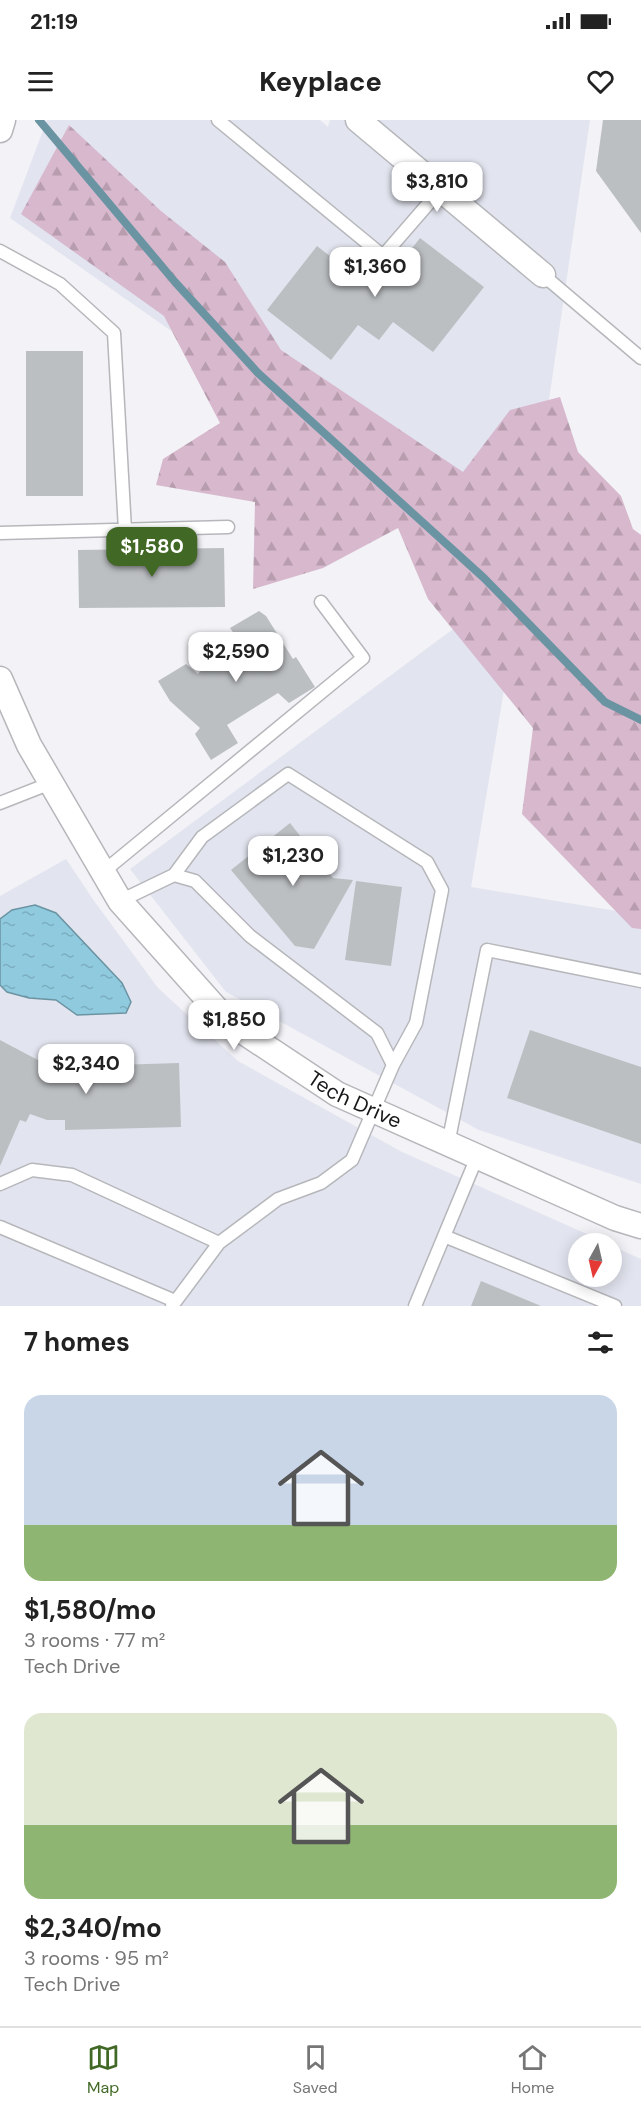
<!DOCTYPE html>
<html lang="en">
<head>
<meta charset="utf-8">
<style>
	:root { --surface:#fff; --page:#f2f2f2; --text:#222; --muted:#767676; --line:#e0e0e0; --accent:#416925 }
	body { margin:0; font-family:"DM Sans",sans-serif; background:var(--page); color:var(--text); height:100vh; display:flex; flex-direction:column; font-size:22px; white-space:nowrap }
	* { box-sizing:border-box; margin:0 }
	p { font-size:20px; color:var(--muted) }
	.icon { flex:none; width:33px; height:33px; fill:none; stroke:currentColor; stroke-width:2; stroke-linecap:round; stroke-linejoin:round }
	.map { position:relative; height:1186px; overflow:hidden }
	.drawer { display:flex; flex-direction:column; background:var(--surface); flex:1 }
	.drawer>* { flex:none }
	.needle { width:39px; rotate:188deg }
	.fabs { position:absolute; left:568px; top:1113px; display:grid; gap:12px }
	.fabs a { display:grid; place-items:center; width:54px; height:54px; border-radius:50%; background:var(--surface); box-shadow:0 3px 15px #0003; font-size:30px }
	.price { position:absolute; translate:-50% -51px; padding:0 14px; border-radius:12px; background:#fff; color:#222; font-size:20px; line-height:39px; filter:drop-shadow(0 2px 3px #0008) }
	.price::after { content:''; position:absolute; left:50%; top:36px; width:18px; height:14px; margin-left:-9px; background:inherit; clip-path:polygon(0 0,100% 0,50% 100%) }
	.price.current { background:var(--accent); color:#fff }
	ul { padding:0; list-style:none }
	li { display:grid; align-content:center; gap:12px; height:318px; padding:0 24px }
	li span { display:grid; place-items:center; height:186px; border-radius:18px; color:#555 }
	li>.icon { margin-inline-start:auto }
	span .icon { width:108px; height:108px; fill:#fffc; stroke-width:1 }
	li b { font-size:26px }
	h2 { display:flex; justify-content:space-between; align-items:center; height:72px; padding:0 24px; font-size:26px }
	.status { display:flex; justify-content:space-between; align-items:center; height:42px; padding:0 30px; background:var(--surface); direction:ltr }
	.status svg { height:16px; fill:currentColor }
	header { display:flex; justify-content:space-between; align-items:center; height:78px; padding:0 24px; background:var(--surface); font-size:27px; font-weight:800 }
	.dock { display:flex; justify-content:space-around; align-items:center; height:84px; border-top:2px solid var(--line); background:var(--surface); font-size:16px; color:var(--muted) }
	.dock a { display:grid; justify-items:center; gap:3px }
	.dock .current { color:var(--accent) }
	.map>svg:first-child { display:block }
</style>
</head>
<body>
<div class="status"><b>21:19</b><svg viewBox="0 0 49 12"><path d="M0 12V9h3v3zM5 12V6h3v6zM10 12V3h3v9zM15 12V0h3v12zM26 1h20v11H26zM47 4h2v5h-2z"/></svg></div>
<header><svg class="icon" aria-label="menu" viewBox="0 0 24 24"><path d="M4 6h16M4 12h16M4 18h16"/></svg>Keyplace<svg class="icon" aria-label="heart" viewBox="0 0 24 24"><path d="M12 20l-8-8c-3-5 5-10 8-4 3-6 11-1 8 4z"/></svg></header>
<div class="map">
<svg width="641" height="1186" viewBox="0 0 641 1186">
	<defs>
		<pattern id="forest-firs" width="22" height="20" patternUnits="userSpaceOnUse" patternTransform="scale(1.5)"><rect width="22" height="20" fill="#d7b8cd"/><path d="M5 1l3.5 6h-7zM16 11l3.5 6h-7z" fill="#b89daf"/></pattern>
		<pattern id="water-ripples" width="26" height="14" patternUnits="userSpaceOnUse" patternTransform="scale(1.5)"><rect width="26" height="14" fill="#90cadf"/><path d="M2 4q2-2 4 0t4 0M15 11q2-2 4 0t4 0" fill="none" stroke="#7badbf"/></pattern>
	</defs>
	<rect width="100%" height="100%" fill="#f2f2f7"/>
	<path fill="#e2e4ef" d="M 47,0 L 320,0 L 328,7 L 330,0 L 590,0 L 523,457 L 471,767 L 641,795 L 641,1064 L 479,1010 L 226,872 L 130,749 L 523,457 L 10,98 Z
		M 66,739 L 92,778 L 158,868 L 238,941 L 402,1032 L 607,1123 L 579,1124 L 579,1156 L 612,1156 L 612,1126 L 641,1139 L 641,1186 L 0,1186 L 0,776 Z"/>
	<path fill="url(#forest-firs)" d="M 69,5 L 161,91 L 225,142 L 281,230 L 463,352 L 510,290 L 560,277 L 578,332 L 621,376 L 633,409 L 641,415 L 641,809 L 632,808 L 522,694 L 533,608 L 428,479 L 398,408 L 323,448 L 253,469 L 255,382 L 156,365 L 163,339 L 220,303 L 164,196 L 21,94 Z"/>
	<path fill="url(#water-ripples)" stroke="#6b94a3" stroke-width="1.5" d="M 35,785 L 56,793 L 122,863 L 131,882 L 126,893 L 77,895 L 56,880 L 29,878 L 7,872 L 0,865 L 0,799 L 12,790 Z"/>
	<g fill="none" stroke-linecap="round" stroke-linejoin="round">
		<path stroke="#6b94a3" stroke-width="8" d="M 39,0 L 175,162 L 258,253 L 484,458 L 605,582 L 641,600"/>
	</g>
	<path fill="#bcbfc2" d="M 603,0 L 641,0 L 641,113 L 596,51 Z
		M 420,118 L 484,167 L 433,232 L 393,202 L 379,220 L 358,205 L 331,240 L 267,190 L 317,126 L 349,151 L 364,131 L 378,143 L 386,144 L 395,150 Z
		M 26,231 L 83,231 L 83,376 L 26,376 Z
		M 224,428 L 225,487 L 79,488 L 78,430 Z
		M 259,491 L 266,496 L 293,539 L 296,537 L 315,567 L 289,583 L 278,573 L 227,605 L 238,623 L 211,640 L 195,614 L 200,608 L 170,581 L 158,561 L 186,544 L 198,554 L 213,536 L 239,521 L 230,508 Z
		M 290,703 L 333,758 L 353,760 L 314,829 L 295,826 L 231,750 Z
		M 356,761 L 402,767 L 391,846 L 345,840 Z
		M 530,910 L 641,947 L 641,1024 L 507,978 Z
		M 0,920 L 51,947 L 179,943 L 181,1007 L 65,1010 L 65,1000 L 47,1000 L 30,994 L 26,1002 L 20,1000 L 0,1046 Z
		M 481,1161 L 541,1186 L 471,1186 Z"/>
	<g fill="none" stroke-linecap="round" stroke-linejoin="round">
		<defs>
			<path id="lane" d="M 218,0 L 383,136 L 441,69
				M 0,131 L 60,164 L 114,213 L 125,410
				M 543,155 L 641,238
				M 0,413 L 228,407
				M 0,683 L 51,663
				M 103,752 L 363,538 L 321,482
				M 120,781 L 174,755 L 195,761 L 250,816 L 377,913 L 393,945
				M 448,1024 L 487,830 L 641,861
				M 0,1064 L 32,1050 L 72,1055 L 219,1123
				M 0,1107 L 175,1181
				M 444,1116 L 615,1186
				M 172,1186 L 219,1123 L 278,1079 L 321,1063 L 352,1040 L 393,945 L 416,903 L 442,770 L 427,742 L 288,654 L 202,717 L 174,755
				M 415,1186 L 477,1037"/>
			<g id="street">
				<path d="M 358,0 L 543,155"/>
				<path d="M 0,10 L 3,0"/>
				<path id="s1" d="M 0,559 L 29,625 L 120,781 L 227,901 L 337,974 L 615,1098 L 641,1106"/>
			</g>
		</defs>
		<use href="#lane" stroke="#b6b7bb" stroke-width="15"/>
		<use href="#street" stroke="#b6b7bb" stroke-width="27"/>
		<use href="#lane" stroke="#fff" stroke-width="12"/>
		<use href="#street" stroke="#fff" stroke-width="24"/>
	</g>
	<g text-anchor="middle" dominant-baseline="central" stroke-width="5" stroke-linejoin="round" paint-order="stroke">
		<g font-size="21" fill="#161618" stroke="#fff">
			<text stroke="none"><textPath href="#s1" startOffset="564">Tech Drive</textPath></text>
		</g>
	</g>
</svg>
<div class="fabs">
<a><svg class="needle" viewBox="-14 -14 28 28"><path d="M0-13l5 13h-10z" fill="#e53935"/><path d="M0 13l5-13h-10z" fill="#767676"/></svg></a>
</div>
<b class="price" style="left:437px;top:93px">$3,810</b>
<b class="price" style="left:375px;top:178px">$1,360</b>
<b class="price current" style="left:152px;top:458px">$1,580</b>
<b class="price" style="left:236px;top:563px">$2,590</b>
<b class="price" style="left:293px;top:767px">$1,230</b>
<b class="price" style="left:234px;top:931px">$1,850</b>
<b class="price" style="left:86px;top:975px">$2,340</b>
</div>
<section class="drawer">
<h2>7 homes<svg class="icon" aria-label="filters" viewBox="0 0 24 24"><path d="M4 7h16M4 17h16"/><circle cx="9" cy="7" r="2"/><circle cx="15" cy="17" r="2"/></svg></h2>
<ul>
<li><span style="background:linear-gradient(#c9d6e8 70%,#8fb573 0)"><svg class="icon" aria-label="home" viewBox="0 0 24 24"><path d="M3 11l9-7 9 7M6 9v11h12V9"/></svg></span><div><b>$1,580/mo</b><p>3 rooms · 77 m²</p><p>Tech Drive</p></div></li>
<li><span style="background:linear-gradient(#dfe7d0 60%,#8fb573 0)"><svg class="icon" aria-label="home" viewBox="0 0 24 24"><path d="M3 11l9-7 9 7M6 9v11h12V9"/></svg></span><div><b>$2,340/mo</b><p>3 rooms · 95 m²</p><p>Tech Drive</p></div></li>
</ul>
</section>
<nav class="dock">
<a class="current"><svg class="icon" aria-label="map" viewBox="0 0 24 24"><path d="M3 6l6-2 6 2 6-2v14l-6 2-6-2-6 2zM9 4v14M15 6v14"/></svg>Map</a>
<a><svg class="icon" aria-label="saved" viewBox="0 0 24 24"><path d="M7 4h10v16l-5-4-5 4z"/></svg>Saved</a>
<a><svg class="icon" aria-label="home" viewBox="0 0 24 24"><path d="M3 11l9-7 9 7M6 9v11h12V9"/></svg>Home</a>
</nav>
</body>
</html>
